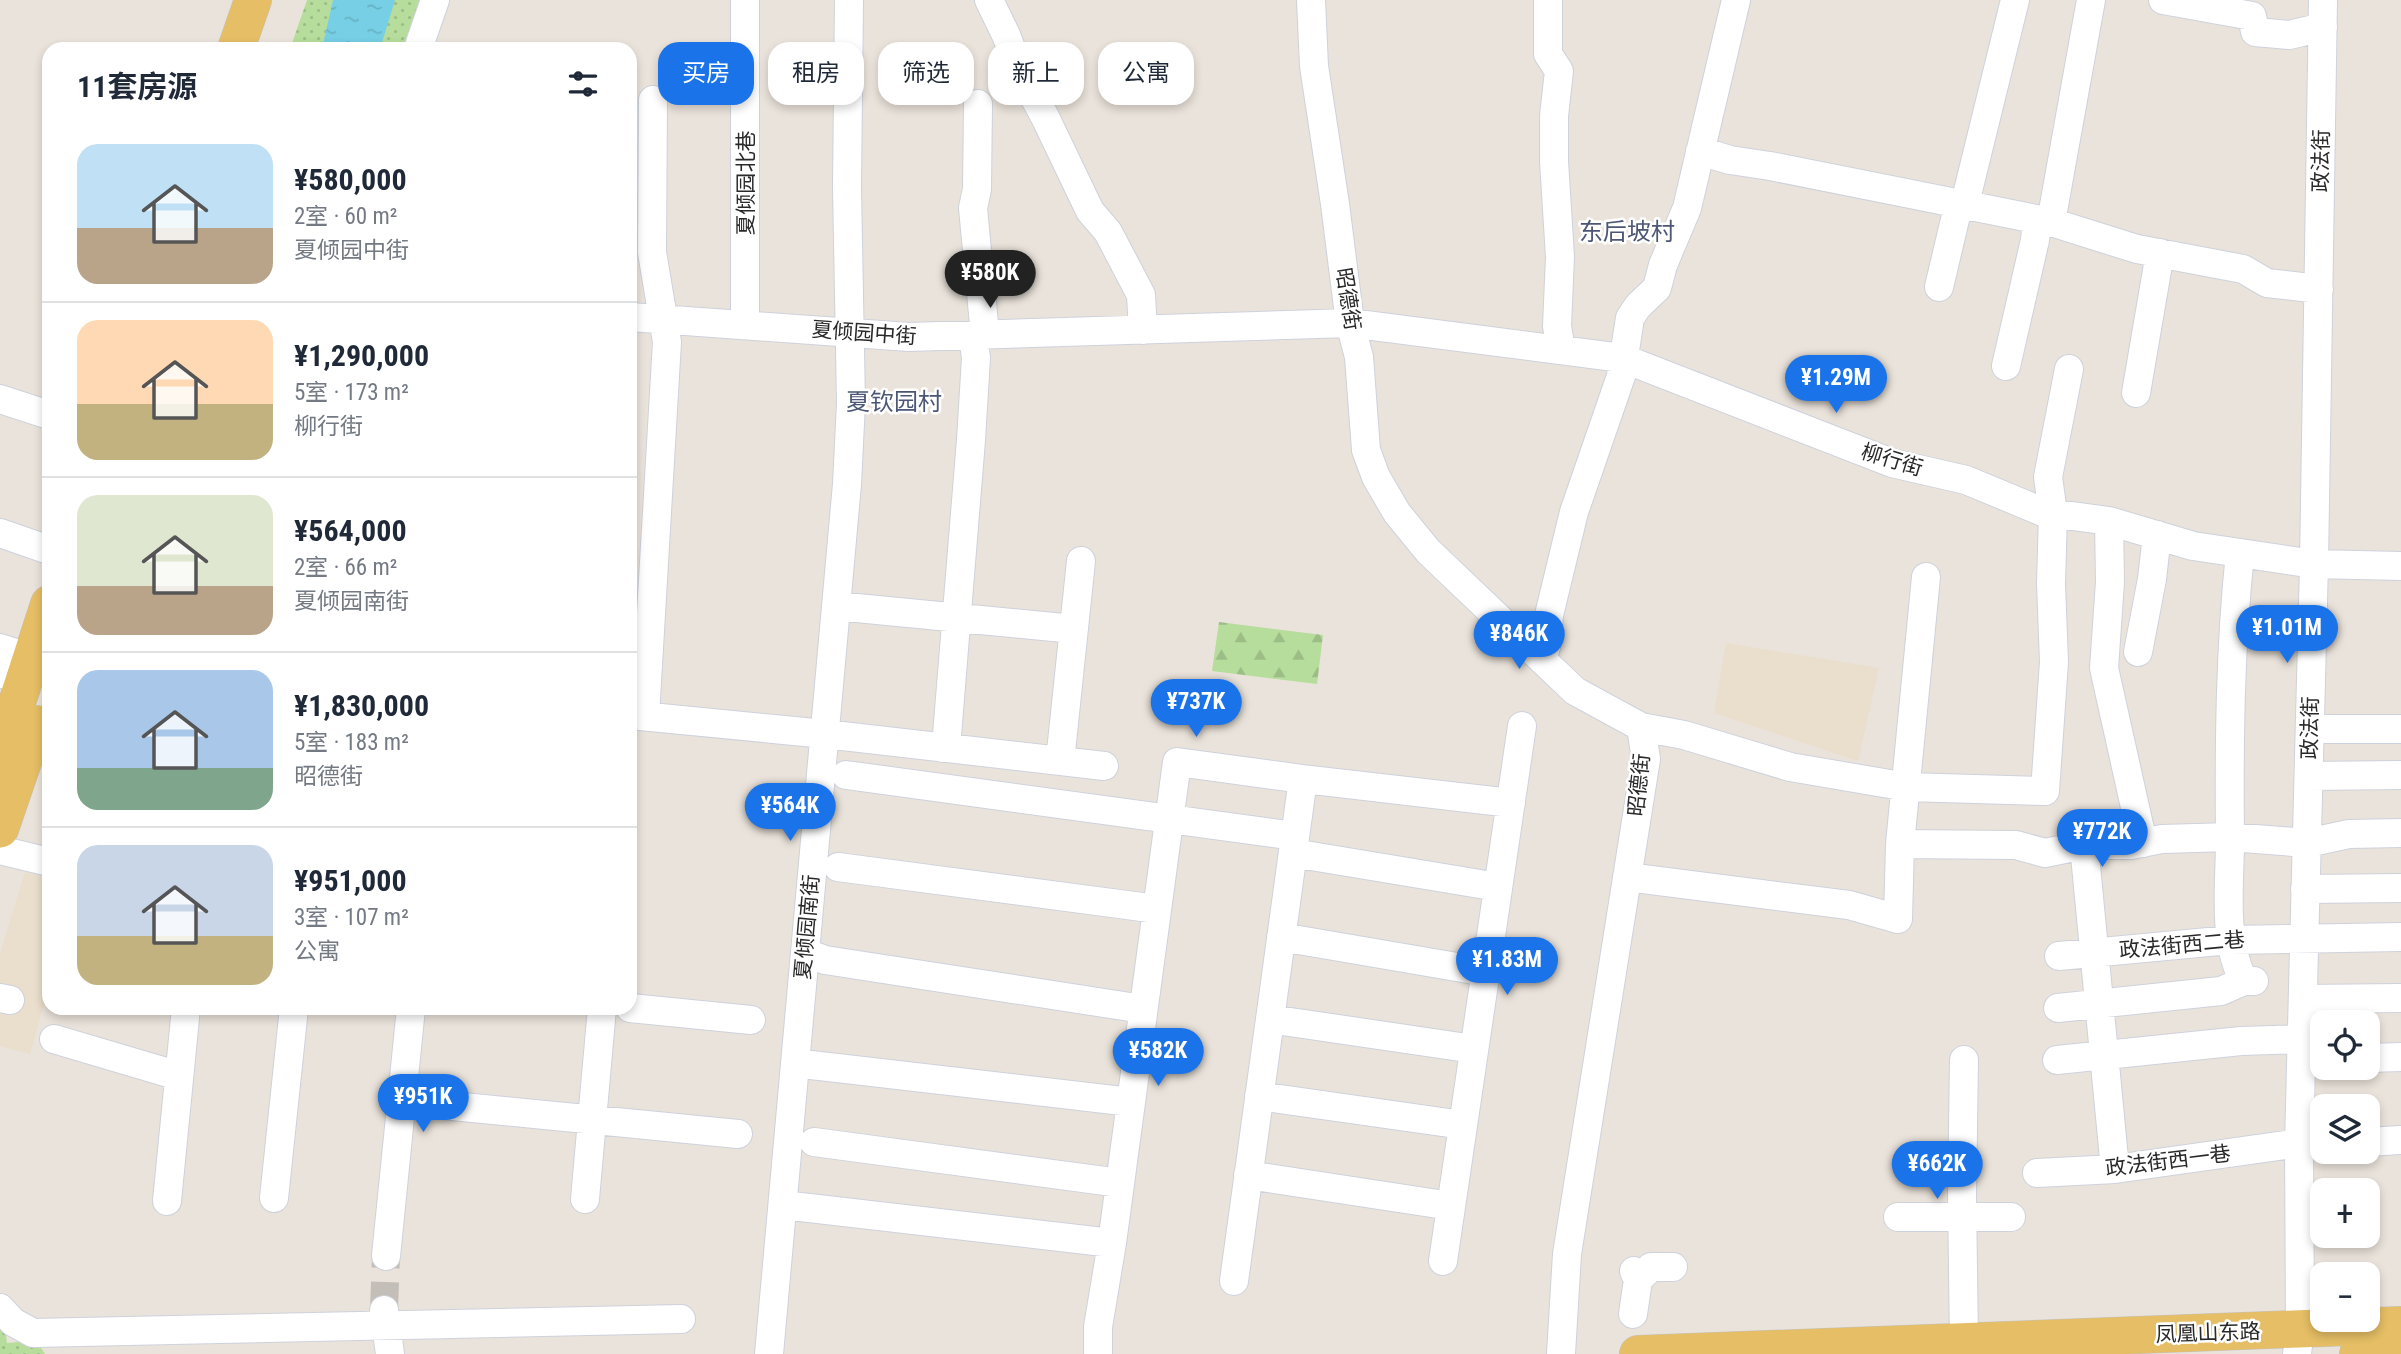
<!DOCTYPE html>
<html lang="zh">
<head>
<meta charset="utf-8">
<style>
	:root { --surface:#fff; --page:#f2f2f3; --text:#1f2937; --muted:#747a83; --line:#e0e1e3; --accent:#1a73e8 }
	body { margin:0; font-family:"Roboto Condensed","Noto Sans SC",sans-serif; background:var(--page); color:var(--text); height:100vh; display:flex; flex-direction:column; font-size:26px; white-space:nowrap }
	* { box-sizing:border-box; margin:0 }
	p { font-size:23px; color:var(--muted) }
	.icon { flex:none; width:38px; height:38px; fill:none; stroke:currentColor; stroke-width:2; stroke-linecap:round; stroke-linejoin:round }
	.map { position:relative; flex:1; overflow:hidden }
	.panel { position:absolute; left:42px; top:42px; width:595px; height:973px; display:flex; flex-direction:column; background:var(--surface); border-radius:21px; box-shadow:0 4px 10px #0003 }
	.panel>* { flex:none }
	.guide { position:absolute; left:658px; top:42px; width:665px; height:63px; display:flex; gap:14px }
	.buttons { position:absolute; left:2310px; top:1010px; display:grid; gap:14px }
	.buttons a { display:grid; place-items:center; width:70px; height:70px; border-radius:14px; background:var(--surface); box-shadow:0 4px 10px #0003; font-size:35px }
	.price { position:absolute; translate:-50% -60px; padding:0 16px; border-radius:24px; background:var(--accent); color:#fff; font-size:23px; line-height:46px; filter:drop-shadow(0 2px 4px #0008) }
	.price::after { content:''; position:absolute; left:50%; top:42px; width:21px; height:16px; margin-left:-10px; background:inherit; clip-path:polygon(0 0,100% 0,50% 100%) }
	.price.active { background:#222; color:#fff }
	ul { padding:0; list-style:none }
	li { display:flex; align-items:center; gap:21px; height:175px; padding:0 35px }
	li+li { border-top:2px solid var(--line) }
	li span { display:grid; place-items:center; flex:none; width:196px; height:140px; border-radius:21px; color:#555 }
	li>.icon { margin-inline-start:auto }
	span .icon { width:84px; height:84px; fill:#fffc; stroke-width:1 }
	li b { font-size:30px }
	h2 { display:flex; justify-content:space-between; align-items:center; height:84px; padding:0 35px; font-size:30px }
	.chip { padding:0 24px; border-radius:21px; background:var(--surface); box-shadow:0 4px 10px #0003; font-size:24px; line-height:63px }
	.chip.active { background:var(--accent); color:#fff }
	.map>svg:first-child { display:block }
</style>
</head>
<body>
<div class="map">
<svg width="2401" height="1354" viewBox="0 0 2401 1354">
	<defs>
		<pattern id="forest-firs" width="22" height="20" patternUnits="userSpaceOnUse" patternTransform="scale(1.75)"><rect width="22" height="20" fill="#b6dd9b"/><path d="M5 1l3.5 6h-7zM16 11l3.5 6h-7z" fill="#9cbe86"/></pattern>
		<pattern id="park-dots" width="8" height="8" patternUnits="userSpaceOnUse" patternTransform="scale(1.75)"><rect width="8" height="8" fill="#b6dd9b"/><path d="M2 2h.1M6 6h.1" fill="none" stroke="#9cbe86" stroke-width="1.8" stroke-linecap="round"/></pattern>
		<pattern id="water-ripples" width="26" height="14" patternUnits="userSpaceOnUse" patternTransform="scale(1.75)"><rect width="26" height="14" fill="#76cfe5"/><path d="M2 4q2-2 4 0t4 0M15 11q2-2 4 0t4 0" fill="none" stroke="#66b2c4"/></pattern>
	</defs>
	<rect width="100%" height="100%" fill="#eae3db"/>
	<path fill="#eadecc" d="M 1726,643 L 1879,668 L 1858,761 L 1714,713 Z
		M 25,872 L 49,878 L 49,986 L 30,1054 L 0,1046 L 0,953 Z"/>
	<path fill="url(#forest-firs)" d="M 1219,622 L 1323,635 L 1317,684 L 1212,671 Z"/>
	<path fill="url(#park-dots)" d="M 307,0 L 424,0 L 407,49 L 290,49 Z
		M 4,1321 L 7,1343 L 36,1340 L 45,1354 L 0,1354 L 0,1322 Z"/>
	<path fill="url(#water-ripples)" d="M 333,0 L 395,0 L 380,49 L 322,49 Z"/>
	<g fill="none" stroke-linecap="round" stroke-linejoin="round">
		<path stroke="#c3beb7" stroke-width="28" stroke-dasharray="28 14" stroke-linecap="butt" d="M 384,1310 L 386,1256"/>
		<defs>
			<path id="minor" d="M 745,0 L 745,324
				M 989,0 L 1006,35 L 1020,71 L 1045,117 L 1090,211 L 1108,232 L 1141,295 L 1143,330
				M 1311,0 L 1314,66 L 1335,204 L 1350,323 L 1359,357 L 1366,450 L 1376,477 L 1397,513 L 1428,551 L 1575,691 L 1641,727 L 1646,759 L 1567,1254 L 1561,1354
				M 1548,0 L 1548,54 L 1559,71 L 1554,116 L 1554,161 L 1560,257 L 1557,326 L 1561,350
				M 2163,0 L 2252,16 L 2255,32 L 2289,35 L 2323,27
				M 418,49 L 435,0
				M 978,104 L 977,189 L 973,208 L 985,335
				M 1700,151 L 1730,160 L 1770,166 L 2051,222 L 2137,249 L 2243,269 L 2267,283 L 2319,289
				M 2051,222 L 2091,0
				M 1939,287 L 1957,211 L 1965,204 L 1967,195 L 2015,0
				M 630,317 L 909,337 L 1350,323 L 1622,358 L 1892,463 L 1966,480 L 2043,512 L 2109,521 L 2193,546 L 2314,564 L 2401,566
				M 2006,366 L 2035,240 L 2037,220
				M 2136,393 L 2160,253
				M 0,399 L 49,415
				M 2109,521 L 2110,582 L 2104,668 L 2143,843
				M 0,533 L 49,550
				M 2240,553 C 2230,648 2229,744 2230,840 C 2230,884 2222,941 2244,981
				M 836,606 L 1074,629
				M 0,648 L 31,658
				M 2138,652 L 2152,579 L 2157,535
				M 1542,660 L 1546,647 L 1549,615 L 1574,512 L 1621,376 L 1630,318 L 1638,306 L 1657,288 L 1663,265 L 1687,208 L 1736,0
				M 0,673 L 23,680
				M 630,715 L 825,734 L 1104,766
				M 645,716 L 667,342 L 652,252 L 653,100
				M 1641,727 L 1684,735 L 1790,767 L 1907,787 L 2045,791 L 2054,662 L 2051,584 L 2053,513 L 2048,477 L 2069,369
				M 2310,729 L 2401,729
				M 943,748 L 947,735 L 971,440 L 976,358 L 973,336
				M 1060,761 L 1081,561
				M 846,775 L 1295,836
				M 2309,776 L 2401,775
				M 1900,844 L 2016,845 L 2045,853 L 2084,845 L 2131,845 L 2162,839 L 2230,837 L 2307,843 L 2349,834 L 2401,833
				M 2084,845 L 2115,1169
				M 0,850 L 49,862
				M 1293,853 L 1498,887
				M 838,867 L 1157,909
				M 1627,877 L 1849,905 L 1898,919 L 1900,844 L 1926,577
				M 2305,889 L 2401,888
				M 1281,937 L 1486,972
				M 812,955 L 825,960 L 1143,1009
				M 2059,956 L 2230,940 L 2401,937
				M 0,998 L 10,1000
				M 2303,999 L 2401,998
				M 630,1008 L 751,1020
				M 2058,1008 L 2221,991 L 2244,981 L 2254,981
				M 1270,1019 L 1474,1049
				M 54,1039 L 179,1076
				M 2368,1058 L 2401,1057
				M 2057,1060 L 2241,1041 L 2301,1039
				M 811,1065 L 1131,1102
				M 1259,1096 L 1463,1125
				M 402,1101 L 738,1134
				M 814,1142 L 1120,1183
				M 2368,1142 L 2401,1140
				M 2037,1173 L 2115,1169 L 2299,1143 L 2322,1143
				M 1248,1175 L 1451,1206
				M 274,1198 L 294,1008
				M 585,1199 L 602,1008
				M 167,1201 L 186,1008
				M 792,1206 L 1112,1243
				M 1898,1217 L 2011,1217
				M 386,1256 L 411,1008
				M 1443,1261 L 1522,726
				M 1638,1280 L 1651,1267 L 1673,1267
				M 1234,1281 L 1303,779
				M 0,1308 L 13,1322 L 33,1333 L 681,1319
				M 384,1310 L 390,1354
				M 1633,1314 L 1638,1280 L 1634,1271
				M 1964,1342 L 1962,1195 L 1964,1060
				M 769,1354 L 847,484 L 851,403 L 847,188 L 849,0
				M 1098,1354 L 1098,1327 L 1112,1243 L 1177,762 L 1303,779 L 1511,803
				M 2297,1354 L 2300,1329 L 2299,1143 L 2314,564 L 2323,0"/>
			<path id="major" d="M 236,49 L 253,0
				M 0,755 L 49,604
				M 0,829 L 36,724
				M 1638,1354 L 2401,1325
				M 2358,1354 L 2401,1352"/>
		</defs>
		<use href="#minor" stroke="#ced2dc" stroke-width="30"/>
		<use href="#major" stroke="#c3c3c3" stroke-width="38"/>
		<use href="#minor" stroke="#fff" stroke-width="28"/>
		<use href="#major" stroke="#e5be65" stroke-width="37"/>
	</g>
	<g text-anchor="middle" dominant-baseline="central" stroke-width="5" stroke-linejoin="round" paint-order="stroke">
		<g font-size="21" fill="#292929" stroke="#fff">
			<text transform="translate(2321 161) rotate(-89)">政法街</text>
			<text transform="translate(746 183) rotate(-90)">夏倾园北巷</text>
			<text transform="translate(1348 299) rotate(81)">昭德街</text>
			<text transform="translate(864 333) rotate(4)">夏倾园中街</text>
			<text transform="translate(1892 460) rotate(17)">柳行街</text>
			<text transform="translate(2310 728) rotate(-89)">政法街</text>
			<text transform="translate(1639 785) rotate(-84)">昭德街</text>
			<text transform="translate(807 927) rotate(-85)">夏倾园南街</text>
			<text transform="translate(2182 945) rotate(-5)">政法街西二巷</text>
			<text transform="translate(2168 1161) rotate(-7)">政法街西一巷</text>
			<text transform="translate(2208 1333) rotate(-2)">凤凰山东路</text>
		</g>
		<g font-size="24" fill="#4d5775" stroke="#fff">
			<text x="1627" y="232">东后坡村</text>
			<text x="894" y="402">夏钦园村</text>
		</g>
	</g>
</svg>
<div class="buttons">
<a><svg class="icon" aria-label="locate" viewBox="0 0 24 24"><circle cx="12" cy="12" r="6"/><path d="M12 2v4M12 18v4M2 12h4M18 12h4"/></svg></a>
<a><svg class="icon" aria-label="layers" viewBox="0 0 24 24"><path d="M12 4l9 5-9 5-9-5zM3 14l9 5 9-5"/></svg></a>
<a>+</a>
<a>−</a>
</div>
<b class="price active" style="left:990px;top:310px">¥580K</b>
<b class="price" style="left:1836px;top:415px">¥1.29M</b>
<b class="price" style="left:2287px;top:665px">¥1.01M</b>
<b class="price" style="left:1519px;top:671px">¥846K</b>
<b class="price" style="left:1196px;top:739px">¥737K</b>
<b class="price" style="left:790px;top:843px">¥564K</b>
<b class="price" style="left:2102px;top:869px">¥772K</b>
<b class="price" style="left:1507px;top:997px">¥1.83M</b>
<b class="price" style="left:1158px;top:1088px">¥582K</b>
<b class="price" style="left:423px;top:1134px">¥951K</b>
<b class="price" style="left:1937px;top:1201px">¥662K</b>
<div class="guide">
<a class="chip active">买房</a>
<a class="chip">租房</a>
<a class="chip">筛选</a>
<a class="chip">新上</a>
<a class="chip">公寓</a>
</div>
<section class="panel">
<h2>11套房源<svg class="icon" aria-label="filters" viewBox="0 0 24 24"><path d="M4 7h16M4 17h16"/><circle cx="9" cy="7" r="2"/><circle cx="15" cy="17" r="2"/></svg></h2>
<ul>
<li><span style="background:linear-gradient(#bfe0f5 60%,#b9a48a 0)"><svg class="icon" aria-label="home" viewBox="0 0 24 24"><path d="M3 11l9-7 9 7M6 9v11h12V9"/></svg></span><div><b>¥580,000</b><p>2室 · 60 m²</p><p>夏倾园中街</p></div></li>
<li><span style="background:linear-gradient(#ffd9b3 60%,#c2b280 0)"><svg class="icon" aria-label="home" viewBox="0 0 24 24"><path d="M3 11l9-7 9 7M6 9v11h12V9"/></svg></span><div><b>¥1,290,000</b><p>5室 · 173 m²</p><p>柳行街</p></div></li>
<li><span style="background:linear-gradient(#dfe7d0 65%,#b9a48a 0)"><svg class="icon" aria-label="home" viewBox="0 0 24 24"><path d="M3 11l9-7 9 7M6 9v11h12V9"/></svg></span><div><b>¥564,000</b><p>2室 · 66 m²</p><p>夏倾园南街</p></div></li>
<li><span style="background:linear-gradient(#a9c7e8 70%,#7fa58c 0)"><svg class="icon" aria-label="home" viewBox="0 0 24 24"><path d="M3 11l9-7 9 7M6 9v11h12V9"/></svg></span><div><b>¥1,830,000</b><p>5室 · 183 m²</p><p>昭德街</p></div></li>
<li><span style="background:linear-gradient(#c9d6e8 65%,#c2b280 0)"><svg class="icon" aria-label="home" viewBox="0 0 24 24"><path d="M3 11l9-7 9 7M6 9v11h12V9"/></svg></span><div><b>¥951,000</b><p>3室 · 107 m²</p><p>公寓</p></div></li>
</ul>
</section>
</div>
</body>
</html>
